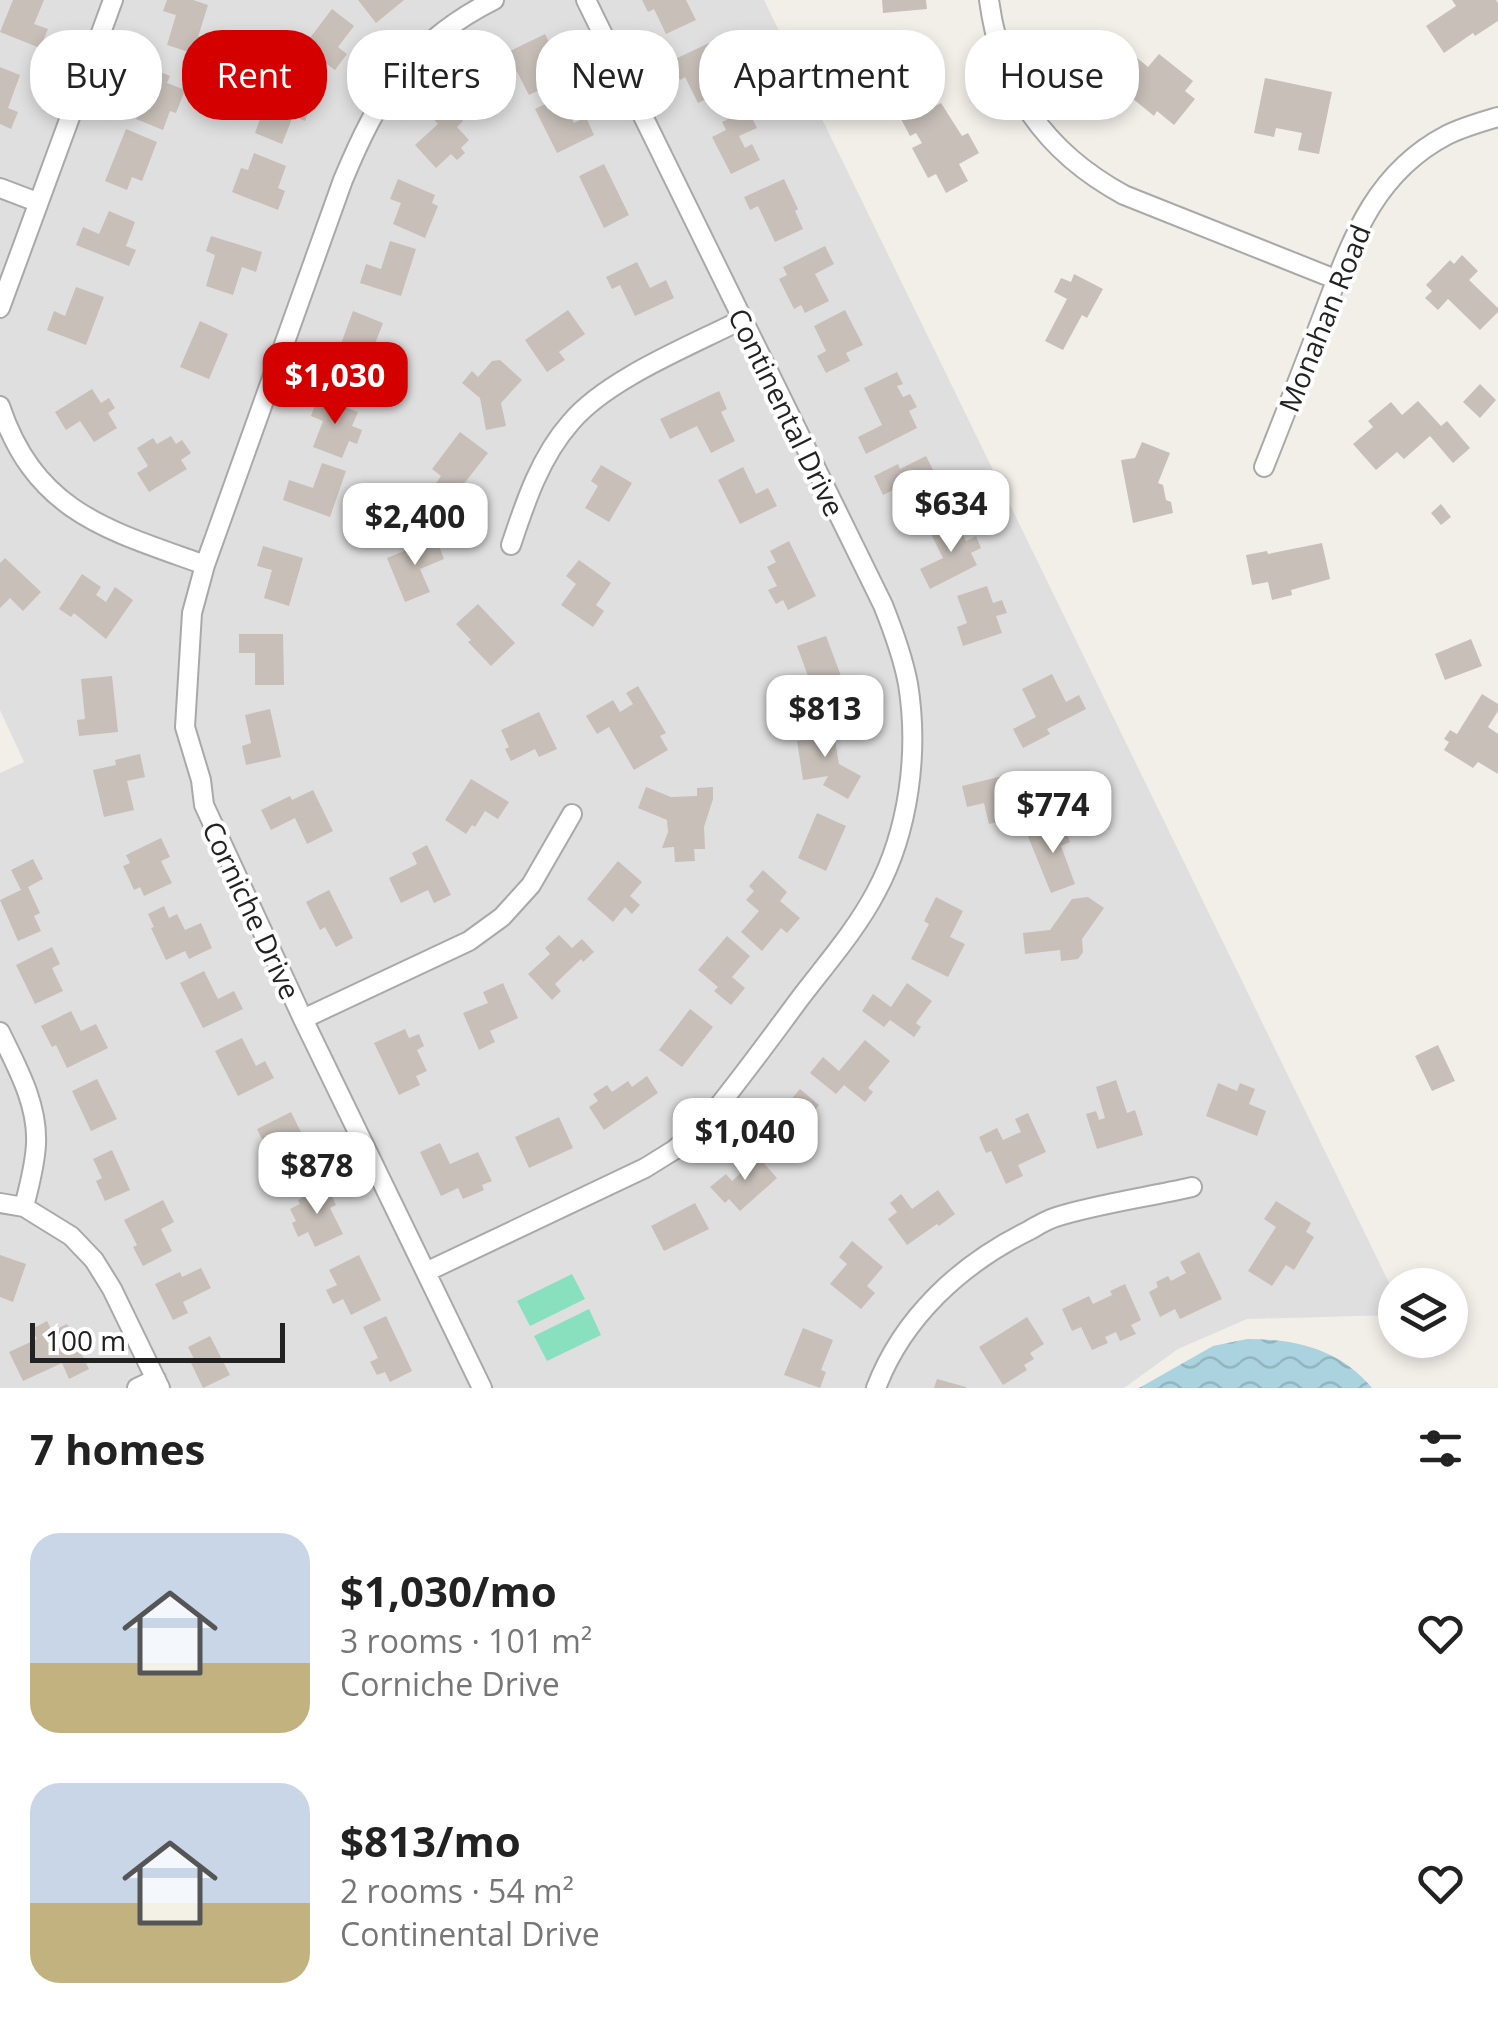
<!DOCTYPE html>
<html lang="en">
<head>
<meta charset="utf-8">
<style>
	:root { --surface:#fff; --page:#f2f2f2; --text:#222; --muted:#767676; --accent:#d40000 }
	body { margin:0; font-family:"Open Sans",sans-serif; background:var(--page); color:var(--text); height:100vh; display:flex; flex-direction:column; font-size:38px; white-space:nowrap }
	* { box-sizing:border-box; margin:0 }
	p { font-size:32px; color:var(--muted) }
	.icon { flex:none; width:55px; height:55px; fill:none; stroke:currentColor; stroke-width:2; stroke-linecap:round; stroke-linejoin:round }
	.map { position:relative; height:1388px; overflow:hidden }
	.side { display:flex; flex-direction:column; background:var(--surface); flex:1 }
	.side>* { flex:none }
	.top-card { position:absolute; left:30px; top:30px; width:1440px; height:90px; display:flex; gap:20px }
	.fabs { position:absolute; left:1378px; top:1268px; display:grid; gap:20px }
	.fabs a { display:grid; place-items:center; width:90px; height:90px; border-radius:50%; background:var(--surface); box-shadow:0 5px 15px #0003; font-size:50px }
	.scale { position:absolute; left:30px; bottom:25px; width:255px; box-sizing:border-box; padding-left:10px; border:5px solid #222; border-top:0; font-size:28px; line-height:35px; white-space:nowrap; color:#222; -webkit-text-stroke:8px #fff; paint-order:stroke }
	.price { position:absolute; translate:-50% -85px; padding:0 22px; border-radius:20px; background:#fff; color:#222; font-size:32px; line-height:65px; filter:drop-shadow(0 2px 5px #0008) }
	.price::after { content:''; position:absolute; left:50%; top:60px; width:30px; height:22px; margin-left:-15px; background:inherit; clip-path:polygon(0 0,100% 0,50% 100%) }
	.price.current { background:var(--accent); color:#fff }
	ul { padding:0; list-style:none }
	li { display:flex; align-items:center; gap:30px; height:250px; padding:0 30px }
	li span { display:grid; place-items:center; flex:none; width:280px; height:200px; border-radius:30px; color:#555 }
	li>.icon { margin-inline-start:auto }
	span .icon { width:120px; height:120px; fill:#fffc; stroke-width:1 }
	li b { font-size:42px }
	h2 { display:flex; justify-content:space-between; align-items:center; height:120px; padding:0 30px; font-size:42px }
	.pill { padding:0 35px; border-radius:40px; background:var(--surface); box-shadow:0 5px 15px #0003; font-size:35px; line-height:90px }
	.pill.current { background:var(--accent); color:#fff }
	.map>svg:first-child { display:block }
</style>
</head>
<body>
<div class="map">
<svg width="1498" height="1388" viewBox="0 0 1498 1388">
	<defs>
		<pattern id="water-waves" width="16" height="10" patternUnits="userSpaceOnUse" patternTransform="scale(2.5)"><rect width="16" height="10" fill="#aad3df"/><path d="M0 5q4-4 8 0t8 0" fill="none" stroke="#92b5bf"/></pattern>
	</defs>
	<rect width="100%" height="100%" fill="#f2efe9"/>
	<path fill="#e0dfdf" d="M 0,0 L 764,0 L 1395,1295 L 1395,1315 L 1247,1319 L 1178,1349 L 1124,1388 L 0,1388 L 0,773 L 24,762 L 0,710 Z"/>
	<path fill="#88e0be" d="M 572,1274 L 585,1299 L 530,1326 L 517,1301 Z
		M 589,1309 L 601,1335 L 547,1361 L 534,1336 Z"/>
	<path fill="url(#water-waves)" d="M 1247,1339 C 1296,1339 1339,1349 1372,1388 L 1139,1388 L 1213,1346 Z"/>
	<path fill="#c7bfb8" d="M 13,0 L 44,0 L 34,24 L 48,29 L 40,48 L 0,32 Z
		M 167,0 L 193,0 L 208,5 L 198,37 L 206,40 L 201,56 L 167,45 L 176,15 L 163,11 Z
		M 358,0 L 404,0 L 376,23 Z
		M 642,0 L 686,0 L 696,20 L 666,34 L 654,9 L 648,12 Z
		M 882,0 L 926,0 L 927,9 L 883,13 Z
		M 1452,0 L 1496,0 L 1498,3 L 1498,21 L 1475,36 L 1473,33 L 1444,53 L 1426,26 L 1456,6 Z
		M 332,9 L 354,26 L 338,47 L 347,54 L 335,70 L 303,47 Z
		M 545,34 L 553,50 L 542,55 L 555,82 L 529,95 L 515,68 L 510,71 L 502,55 Z
		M 709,43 L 716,59 L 709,62 L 716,76 L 724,72 L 731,87 L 698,103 L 685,77 L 680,80 L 671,61 Z
		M 1131,53 L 1148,67 L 1159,54 L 1193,81 L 1185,91 L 1195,99 L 1174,125 L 1157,111 L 1154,116 L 1121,89 L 1127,81 L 1116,72 Z
		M 143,65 L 170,76 L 167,83 L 185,90 L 176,113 L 170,111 L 163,130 L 136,119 L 148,86 L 137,81 Z
		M 0,67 L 20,75 L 8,108 L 18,112 L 11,129 L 0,124 Z
		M 1265,78 L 1332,92 L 1319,154 L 1298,150 L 1302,133 L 1276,128 L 1274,137 L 1254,133 Z
		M 261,84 L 312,103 L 305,121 L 293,116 L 282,144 L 255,133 L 266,102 L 256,98 Z
		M 561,96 L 574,123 L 586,117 L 594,135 L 557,153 L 535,109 Z
		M 445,101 L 463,121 L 457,127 L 469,140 L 461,148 L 465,153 L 457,160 L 451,154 L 436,168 L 415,145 L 438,124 L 430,115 Z
		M 941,103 L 962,136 L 968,133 L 979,153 L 959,164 L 968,181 L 946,193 L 936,174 L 928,178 L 912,148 L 922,143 L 916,133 L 910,136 L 901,119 L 928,104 L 930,109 Z
		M 748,110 L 757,128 L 739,136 L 745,148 L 752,144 L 760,160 L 731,174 L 712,137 L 726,130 L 722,122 Z
		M 126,129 L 157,142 L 142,181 L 132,177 L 127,190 L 105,181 Z
		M 254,153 L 286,166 L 278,188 L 285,191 L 278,210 L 232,192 L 241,168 L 248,170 Z
		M 604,164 L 629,215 L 604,228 L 579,176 Z
		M 398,179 L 435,195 L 432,203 L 438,206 L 425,238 L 393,224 L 401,203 L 390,199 Z
		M 784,179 L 798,209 L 795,211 L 803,229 L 775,242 L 758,206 L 750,210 L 744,197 Z
		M 109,211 L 135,222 L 126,246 L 136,250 L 129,266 L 76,245 L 83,227 L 99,234 Z
		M 211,236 L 262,252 L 256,272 L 242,267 L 233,295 L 206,286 L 215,255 L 206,251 Z
		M 390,241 L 416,249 L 401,296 L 360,283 L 366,264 L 381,269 Z
		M 825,246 L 834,264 L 815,274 L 829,301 L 805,313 L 801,305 L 794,309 L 779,279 L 787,275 L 783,267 Z
		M 1462,255 L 1478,271 L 1469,280 L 1498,308 L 1498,312 L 1480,330 L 1448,299 L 1438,310 L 1425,298 L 1432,291 L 1426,285 L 1450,260 L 1454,264 Z
		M 637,262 L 650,288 L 666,280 L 674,298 L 635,316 L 620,285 L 612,289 L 606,277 Z
		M 1074,274 L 1103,289 L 1087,318 L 1082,315 L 1063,350 L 1045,341 L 1067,299 L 1054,292 L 1061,278 L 1071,282 Z
		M 76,287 L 104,297 L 86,345 L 47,330 L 54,311 L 65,316 Z
		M 568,310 L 585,334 L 559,352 L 565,360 L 547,372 L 525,340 Z
		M 845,310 L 863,345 L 846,353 L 850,361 L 826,373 L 817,356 L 826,351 L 814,326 Z
		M 353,311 L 383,323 L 361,380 L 341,373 L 344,363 L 335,360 Z
		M 200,321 L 228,334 L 209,379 L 180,367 Z
		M 500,360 L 522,380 L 501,403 L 506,426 L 486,430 L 480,398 L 462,383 L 472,371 L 478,377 L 492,361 Z
		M 897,372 L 903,384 L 897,386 L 903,397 L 910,394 L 917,407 L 909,411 L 917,428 L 866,454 L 858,437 L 882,425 L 864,388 Z
		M 1480,384 L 1496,400 L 1480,418 L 1463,402 Z
		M 92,389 L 101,403 L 109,398 L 115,408 L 108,413 L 117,428 L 94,442 L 80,421 L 66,430 L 55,412 Z
		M 719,391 L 727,409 L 721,412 L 735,441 L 711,453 L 697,426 L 670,439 L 660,419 Z
		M 318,397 L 358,412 L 352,426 L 362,430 L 357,444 L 349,441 L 342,458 L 313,447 L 323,421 L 311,416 Z
		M 1418,401 L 1441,426 L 1447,421 L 1470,448 L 1453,463 L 1430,436 L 1404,459 L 1397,452 L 1376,470 L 1353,444 L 1373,427 L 1368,421 L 1391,402 L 1402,415 Z
		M 460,432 L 488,453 L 463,485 L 468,489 L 455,506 L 432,489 L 441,476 L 432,469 Z
		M 171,436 L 176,444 L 182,440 L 191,453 L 181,460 L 187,469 L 149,492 L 137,473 L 148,466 L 137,448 L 153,438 L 157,444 Z
		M 1142,442 L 1170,453 L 1158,483 L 1163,485 L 1166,500 L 1171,502 L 1173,513 L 1133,523 L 1121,460 L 1135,458 Z
		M 926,456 L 947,497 L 920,510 L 907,483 L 883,495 L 874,476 L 898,464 L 900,469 Z
		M 322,463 L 346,471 L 330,517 L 283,500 L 289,480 L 313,488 Z
		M 601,465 L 632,483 L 609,522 L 585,508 L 598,486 L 591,481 Z
		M 743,467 L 756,494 L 768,488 L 777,506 L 740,524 L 718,480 Z
		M 1441,504 L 1451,517 L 1441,525 L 1431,513 Z
		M 956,521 L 966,541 L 976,536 L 981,548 L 971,553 L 977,565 L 930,589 L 920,569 L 943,558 L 931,534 Z
		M 436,538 L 444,559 L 420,569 L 430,592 L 405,602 L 387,558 Z
		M 789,541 L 816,596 L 788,610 L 783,600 L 776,604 L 768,590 L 777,586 L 767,567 L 776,562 L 770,551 Z
		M 1322,543 L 1330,579 L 1291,590 L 1292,595 L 1272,600 L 1268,582 L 1252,585 L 1246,555 L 1267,551 L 1268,554 Z
		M 263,546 L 303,558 L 289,606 L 264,598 L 272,570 L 257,566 Z
		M 5,558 L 41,592 L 23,611 L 10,598 L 0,608 L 0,563 Z
		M 579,560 L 611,583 L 596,605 L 604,611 L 593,627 L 561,605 L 576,584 L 566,576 Z
		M 82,574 L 101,587 L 96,595 L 106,602 L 115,587 L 133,600 L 106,639 L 74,613 L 71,617 L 59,609 Z
		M 987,586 L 993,603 L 1002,600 L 1007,613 L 996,616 L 1002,633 L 963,646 L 957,627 L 967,623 L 957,596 Z
		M 478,604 L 515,643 L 491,666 L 468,642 L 471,640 L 456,624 Z
		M 239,634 L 283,634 L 284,685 L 255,685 L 255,653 L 239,653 Z
		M 826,636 L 847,692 L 818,703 L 797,646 Z
		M 1471,639 L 1482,666 L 1445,680 L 1435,654 Z
		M 1052,674 L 1066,702 L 1079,695 L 1086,709 L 1047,729 L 1050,734 L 1023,748 L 1013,729 L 1036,717 L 1022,689 Z
		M 112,676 L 118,732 L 79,736 L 77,720 L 85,719 L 81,679 Z
		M 638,686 L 666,733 L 660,736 L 668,750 L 634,770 L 609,727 L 597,734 L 586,716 L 613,700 L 620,712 L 633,704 L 626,693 Z
		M 1482,694 L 1498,704 L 1498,711 L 1488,727 L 1498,734 L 1498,774 L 1478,762 L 1473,768 L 1444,750 L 1449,742 L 1444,739 L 1450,730 L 1457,734 Z
		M 270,709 L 281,757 L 246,765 L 242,746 L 251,743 L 245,715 Z
		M 539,712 L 557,749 L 539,757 L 535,749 L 511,761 L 505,749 L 509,747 L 501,730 Z
		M 832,723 L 839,764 L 861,776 L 848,799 L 823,785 L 828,776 L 803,780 L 797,741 L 807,740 L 805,727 Z
		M 140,754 L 145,777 L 127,781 L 134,810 L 104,817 L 93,770 L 116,765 L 115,760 Z
		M 1011,774 L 1021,816 L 989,824 L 984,803 L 967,807 L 962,786 Z
		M 471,779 L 509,802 L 498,819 L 485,811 L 475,827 L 472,825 L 466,834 L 445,820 Z
		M 646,787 L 671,797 L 697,796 L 697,788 L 713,787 L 713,799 L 704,827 L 705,849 L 694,849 L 695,861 L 675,862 L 674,847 L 662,848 L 668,832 L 667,820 L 638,808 Z
		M 313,790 L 333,831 L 307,844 L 295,818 L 271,830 L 261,810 L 290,796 L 292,800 Z
		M 817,813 L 846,826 L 826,871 L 798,858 Z
		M 1062,821 L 1070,842 L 1061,846 L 1075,884 L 1051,893 L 1027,834 Z
		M 161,838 L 170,857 L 161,861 L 172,883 L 144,896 L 140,887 L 134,890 L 123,866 L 130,863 L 126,855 Z
		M 427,845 L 451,895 L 434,903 L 428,890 L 401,903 L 389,878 L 417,864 L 412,853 Z
		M 33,859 L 43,879 L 28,887 L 40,913 L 34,916 L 41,931 L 18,941 L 0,900 L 21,890 L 11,870 Z
		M 618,861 L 642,882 L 630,896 L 640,905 L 632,914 L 625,907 L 613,922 L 587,899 Z
		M 763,870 L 787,892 L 780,901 L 800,918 L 787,933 L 781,928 L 762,951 L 741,932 L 759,911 L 746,900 L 754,891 L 749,886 Z
		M 329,890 L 353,938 L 336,947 L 325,927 L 320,930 L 306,902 Z
		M 936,897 L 963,911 L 950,937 L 965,944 L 948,977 L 911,959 L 929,924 L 924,921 Z
		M 1088,897 L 1104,908 L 1082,939 L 1083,952 L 1078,959 L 1061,961 L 1060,950 L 1025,954 L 1023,933 L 1050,930 L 1072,899 Z
		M 164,906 L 169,918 L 177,914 L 185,930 L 201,923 L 212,948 L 189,959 L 185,951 L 166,960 L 151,928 L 154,927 L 148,914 Z
		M 559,935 L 572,948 L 582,939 L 594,952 L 583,962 L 581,959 L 555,984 L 561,991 L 552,1000 L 528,974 L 550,954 L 545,948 Z
		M 727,936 L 750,956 L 732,977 L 745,988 L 731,1005 L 714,991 L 718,987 L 698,970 Z
		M 52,947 L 60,964 L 52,968 L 63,991 L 35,1004 L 16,965 Z
		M 204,971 L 218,999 L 234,991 L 243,1009 L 203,1028 L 180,983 Z
		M 503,983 L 518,1018 L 490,1031 L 495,1042 L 479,1050 L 463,1013 L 488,1003 L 483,992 Z
		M 907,983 L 932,1001 L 916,1023 L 921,1027 L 914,1037 L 890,1020 L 884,1027 L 862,1011 L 873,994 L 891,1007 Z
		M 690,1009 L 713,1027 L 682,1067 L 659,1050 Z
		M 71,1011 L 81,1031 L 96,1024 L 108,1048 L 67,1068 L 56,1045 L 52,1047 L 41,1026 Z
		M 405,1029 L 409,1038 L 419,1034 L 424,1046 L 417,1050 L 427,1071 L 416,1076 L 420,1085 L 399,1095 L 374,1043 Z
		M 242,1038 L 256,1066 L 265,1061 L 274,1078 L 238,1096 L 215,1051 Z
		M 865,1040 L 890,1061 L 868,1088 L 873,1092 L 865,1102 L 844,1085 L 836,1094 L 810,1073 L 823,1057 L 839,1071 Z
		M 1438,1045 L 1455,1081 L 1432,1091 L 1415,1056 Z
		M 647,1076 L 658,1093 L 604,1130 L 589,1107 L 598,1101 L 593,1094 L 607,1085 L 612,1092 L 628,1081 L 632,1087 Z
		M 97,1079 L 117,1119 L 91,1131 L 72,1091 Z
		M 1116,1080 L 1127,1113 L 1135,1110 L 1143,1135 L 1097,1149 L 1086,1114 L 1096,1111 L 1099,1120 L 1105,1118 L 1096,1087 Z
		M 1218,1083 L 1237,1091 L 1240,1083 L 1255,1089 L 1249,1104 L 1266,1111 L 1257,1136 L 1206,1116 Z
		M 800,1089 L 819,1105 L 805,1123 L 814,1130 L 792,1156 L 764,1132 Z
		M 291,1112 L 301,1132 L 292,1136 L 306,1164 L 280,1176 L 257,1129 Z
		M 1028,1113 L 1046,1152 L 1018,1165 L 1023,1176 L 1006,1184 L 991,1151 L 986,1153 L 979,1137 L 997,1128 L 1003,1140 L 1021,1132 L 1015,1119 Z
		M 559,1117 L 573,1148 L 529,1168 L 515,1137 Z
		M 440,1143 L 450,1164 L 478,1152 L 492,1181 L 482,1185 L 484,1190 L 463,1199 L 458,1188 L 441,1196 L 420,1152 Z
		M 112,1150 L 130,1190 L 105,1201 L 96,1181 L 102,1178 L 93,1159 Z
		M 754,1152 L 777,1178 L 740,1211 L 729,1199 L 725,1203 L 710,1187 L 726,1174 L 732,1181 L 741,1173 L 736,1167 Z
		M 327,1185 L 336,1205 L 330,1208 L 343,1234 L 315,1247 L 308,1232 L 298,1237 L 292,1223 L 296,1221 L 290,1209 L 300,1204 L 298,1200 Z
		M 938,1190 L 955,1214 L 939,1226 L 937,1224 L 907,1245 L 888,1219 L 897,1212 L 890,1203 L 901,1194 L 912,1209 Z
		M 163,1200 L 174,1222 L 161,1229 L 172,1251 L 143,1266 L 133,1247 L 137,1245 L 124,1220 Z
		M 1276,1201 L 1311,1223 L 1306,1232 L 1314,1237 L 1294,1270 L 1286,1265 L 1272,1286 L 1248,1271 L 1276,1227 L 1264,1219 Z
		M 695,1203 L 709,1229 L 664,1251 L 651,1226 Z
		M 852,1241 L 883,1267 L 867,1286 L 875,1293 L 861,1309 L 830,1284 L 847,1264 L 839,1257 Z
		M 1199,1252 L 1222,1299 L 1180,1319 L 1175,1309 L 1160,1317 L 1149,1292 L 1158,1287 L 1156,1282 L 1168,1276 L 1171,1281 L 1186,1273 L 1180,1262 Z
		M 0,1255 L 26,1264 L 13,1302 L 0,1297 Z
		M 359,1255 L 381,1300 L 351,1315 L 343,1299 L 333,1304 L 326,1290 L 337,1285 L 329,1270 Z
		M 201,1268 L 211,1288 L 183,1302 L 188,1313 L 173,1320 L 155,1284 L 180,1272 L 182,1277 Z
		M 1125,1284 L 1141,1320 L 1131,1325 L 1136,1334 L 1120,1341 L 1116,1332 L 1105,1337 L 1108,1343 L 1092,1350 L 1081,1327 L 1072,1331 L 1062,1309 L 1089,1296 L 1093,1304 L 1112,1295 L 1110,1291 Z
		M 386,1316 L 412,1371 L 390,1382 L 385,1372 L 377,1375 L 370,1362 L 378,1358 L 363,1327 Z
		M 1027,1317 L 1044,1344 L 1030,1353 L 1034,1359 L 1024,1365 L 1027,1370 L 1003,1385 L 979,1347 Z
		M 47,1321 L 52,1331 L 67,1324 L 89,1369 L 69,1379 L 62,1363 L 23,1381 L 9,1352 L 37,1339 L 32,1329 Z
		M 803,1328 L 833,1340 L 821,1370 L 826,1372 L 820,1388 L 784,1375 Z
		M 210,1336 L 230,1375 L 203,1388 L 191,1363 L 195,1361 L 188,1347 Z
		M 937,1379 L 966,1387 L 966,1388 L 934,1388 Z"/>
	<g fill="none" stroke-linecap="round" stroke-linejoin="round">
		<defs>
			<path id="street" d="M 989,0 C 1001,89 1045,152 1124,195 L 1335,279
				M 0,188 L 37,202
				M 0,308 L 113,0
				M 0,406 C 36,513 108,530 205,565
				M 1264,467 C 1283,419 1302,371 1320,323 C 1349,248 1370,175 1447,135 C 1463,127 1481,122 1498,117
				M 511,545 C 525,503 540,457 571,422 C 607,379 690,346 741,320
				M 303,1019 L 469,941 L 502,917 L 531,885 L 572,814
				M 0,1032 C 17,1067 38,1104 36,1144 C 35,1166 29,1186 24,1207
				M 0,1203 L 24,1207 L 71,1236 L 94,1260 L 112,1289 L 160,1388
				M 426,1272 L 645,1168 L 674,1150 L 704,1124 C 738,1083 769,1040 801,997 C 827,963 856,930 876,892 C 909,831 919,752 908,684 C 903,657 893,630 883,605 L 586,0
				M 137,1388 L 156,1379
				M 482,1388 L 303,1019 L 204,805 L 201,780 L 185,727 L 192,613 L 205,565 L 343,180 C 378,96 410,42 494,0
				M 876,1388 C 903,1317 961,1264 1028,1231 C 1037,1226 1046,1220 1056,1217 C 1097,1204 1149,1197 1192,1187"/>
		</defs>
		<use href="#street" stroke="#a9a9a9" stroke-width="22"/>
		<use href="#street" stroke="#fff" stroke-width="18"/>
	</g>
	<g text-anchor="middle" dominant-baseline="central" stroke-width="8" stroke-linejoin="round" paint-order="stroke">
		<g font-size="28" fill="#222" stroke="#fff">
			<text transform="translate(1324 318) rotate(-68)">Monahan Road</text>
			<text transform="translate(787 412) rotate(64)">Continental Drive</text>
			<text transform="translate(252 910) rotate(65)">Corniche Drive</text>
		</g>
	</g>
</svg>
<div class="fabs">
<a><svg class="icon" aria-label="layers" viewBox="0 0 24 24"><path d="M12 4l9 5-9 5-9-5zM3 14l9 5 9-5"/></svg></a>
</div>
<div class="scale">100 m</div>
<b class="price current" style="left:335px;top:427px">$1,030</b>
<b class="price" style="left:951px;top:555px">$634</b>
<b class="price" style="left:415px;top:568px">$2,400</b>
<b class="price" style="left:825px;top:760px">$813</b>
<b class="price" style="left:1053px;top:856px">$774</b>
<b class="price" style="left:745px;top:1183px">$1,040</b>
<b class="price" style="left:317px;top:1217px">$878</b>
<div class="top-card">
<a class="pill">Buy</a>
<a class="pill current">Rent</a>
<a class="pill">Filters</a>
<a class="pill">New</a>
<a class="pill">Apartment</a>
<a class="pill">House</a>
</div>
</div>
<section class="side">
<h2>7 homes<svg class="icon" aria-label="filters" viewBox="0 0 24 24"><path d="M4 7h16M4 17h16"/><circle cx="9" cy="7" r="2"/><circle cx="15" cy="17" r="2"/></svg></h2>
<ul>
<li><span style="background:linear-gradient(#c9d6e8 65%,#c2b280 0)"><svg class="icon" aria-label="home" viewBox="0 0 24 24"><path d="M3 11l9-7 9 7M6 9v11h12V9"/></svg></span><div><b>$1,030/mo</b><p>3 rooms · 101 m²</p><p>Corniche Drive</p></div><svg class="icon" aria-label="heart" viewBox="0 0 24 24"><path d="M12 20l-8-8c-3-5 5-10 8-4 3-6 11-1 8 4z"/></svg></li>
<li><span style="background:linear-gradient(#c9d6e8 60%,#c2b280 0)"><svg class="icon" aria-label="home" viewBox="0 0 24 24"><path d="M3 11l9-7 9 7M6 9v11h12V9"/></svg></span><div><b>$813/mo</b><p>2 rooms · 54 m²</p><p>Continental Drive</p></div><svg class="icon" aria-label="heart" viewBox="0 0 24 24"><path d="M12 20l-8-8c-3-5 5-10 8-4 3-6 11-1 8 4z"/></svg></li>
</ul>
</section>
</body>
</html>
